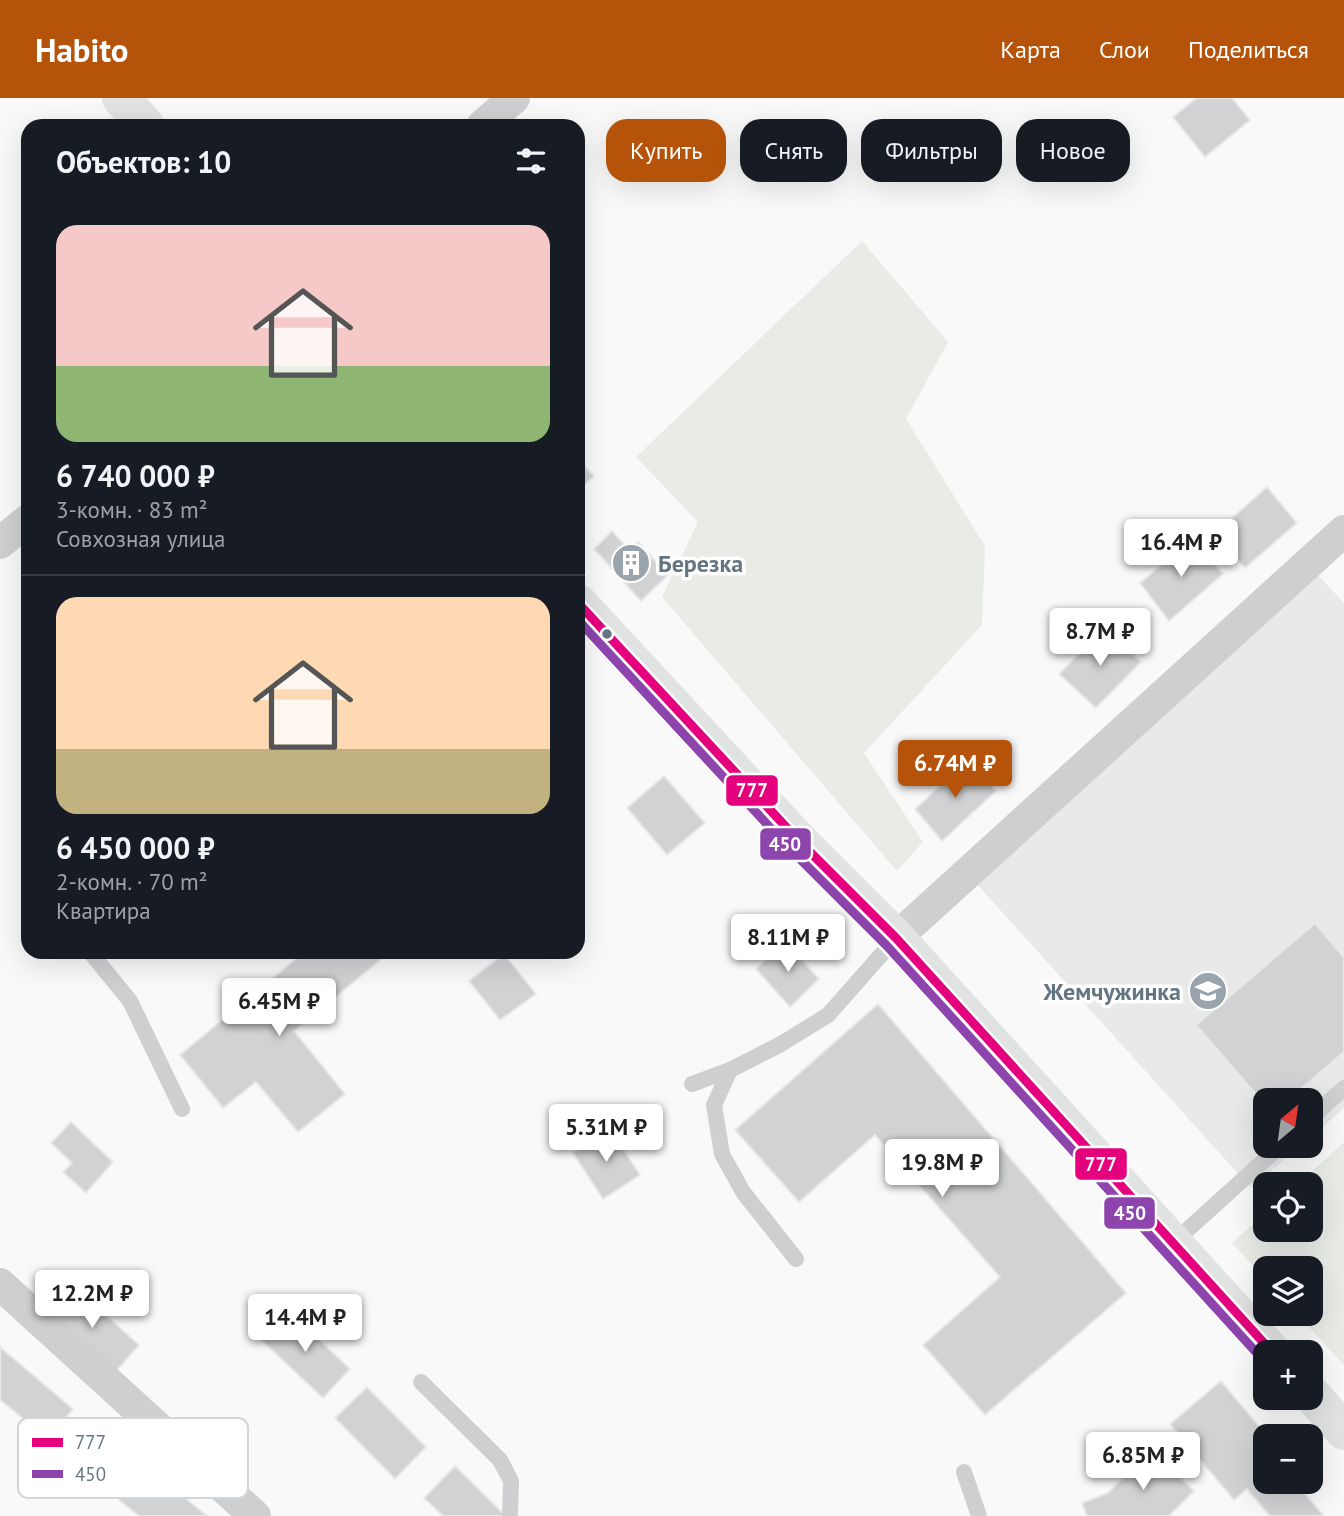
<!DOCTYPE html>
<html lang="ru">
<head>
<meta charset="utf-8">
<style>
	:root { --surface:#171b24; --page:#20242c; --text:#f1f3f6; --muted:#9ea1a6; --line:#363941; --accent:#b45309 }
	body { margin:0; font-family:"PT Sans",sans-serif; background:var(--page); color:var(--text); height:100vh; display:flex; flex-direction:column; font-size:26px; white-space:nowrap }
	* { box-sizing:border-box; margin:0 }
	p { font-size:23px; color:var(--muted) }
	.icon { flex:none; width:38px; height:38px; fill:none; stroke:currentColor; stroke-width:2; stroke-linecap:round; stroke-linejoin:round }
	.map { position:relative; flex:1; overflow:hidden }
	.panel { position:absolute; left:21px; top:21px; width:564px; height:840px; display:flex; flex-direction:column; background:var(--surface); border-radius:21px; box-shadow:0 7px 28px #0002 }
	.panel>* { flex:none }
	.hud { position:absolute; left:606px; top:21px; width:634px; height:63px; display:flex; gap:14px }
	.needle { width:46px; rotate:29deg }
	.tools { position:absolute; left:1253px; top:990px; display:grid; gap:14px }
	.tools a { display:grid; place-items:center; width:70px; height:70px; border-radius:14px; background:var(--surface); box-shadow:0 7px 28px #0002; font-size:35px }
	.price { position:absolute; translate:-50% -60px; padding:0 16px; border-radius:7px; background:#fff; color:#222; font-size:23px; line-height:46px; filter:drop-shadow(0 2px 4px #0008) }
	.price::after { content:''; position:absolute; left:50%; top:42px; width:21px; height:16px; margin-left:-10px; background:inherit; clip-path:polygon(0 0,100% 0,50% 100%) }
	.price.current { background:var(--accent); color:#fff }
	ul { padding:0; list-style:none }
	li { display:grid; align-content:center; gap:14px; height:371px; padding:0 35px }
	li+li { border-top:2px solid var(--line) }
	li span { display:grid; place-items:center; height:217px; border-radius:21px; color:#555 }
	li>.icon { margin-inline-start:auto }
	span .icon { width:126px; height:126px; fill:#fffc; stroke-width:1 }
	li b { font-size:30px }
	h2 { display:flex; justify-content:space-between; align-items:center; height:84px; padding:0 35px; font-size:30px }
	.chip { padding:0 24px; border-radius:21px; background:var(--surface); box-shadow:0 7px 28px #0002; font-size:24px; line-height:63px }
	.chip.current { background:var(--accent); color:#fff }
	header { display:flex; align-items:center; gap:42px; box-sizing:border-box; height:98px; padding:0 35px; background:var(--accent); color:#fff }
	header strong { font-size:33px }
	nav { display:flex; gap:38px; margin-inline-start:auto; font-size:24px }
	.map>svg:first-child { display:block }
</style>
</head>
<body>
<header>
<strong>Habito</strong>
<nav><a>Карта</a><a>Слои</a><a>Поделиться</a></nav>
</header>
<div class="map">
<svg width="1344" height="1418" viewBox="0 0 1344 1418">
	<rect width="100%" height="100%" fill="#f9f9f9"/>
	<path fill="#e8e9e9" d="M 1316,475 L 1344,505 L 1344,1010 L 1311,1039 L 1311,1003 L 1265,1003 L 1265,1048 L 1300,1048 L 1251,1090 L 974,783 Z"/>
	<path fill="#e8ebe6" d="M 862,143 L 948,244 L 906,321 L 985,448 L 982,527 L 864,655 L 923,744 L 897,773 L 662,499 L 698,424 L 636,359 Z
		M 1344,1044 L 1344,1267 L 1297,1216 L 1311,1216 L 1311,1171 L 1265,1171 L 1265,1181 L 1232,1145 L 1265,1115 L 1265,1132 L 1311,1132 L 1311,1087 L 1297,1087 Z"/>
	<path fill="#d0d2d3" stroke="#e8e8e8" stroke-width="2" d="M 1197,0 L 1232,0 L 1250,22 L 1205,59 L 1173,19 Z
		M 578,361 L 594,378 L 578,393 Z
		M 1267,389 L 1297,425 L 1245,470 L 1214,436 Z
		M 612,433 L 629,452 L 638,444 L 668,477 L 641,503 L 594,451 Z
		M 1193,441 L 1223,476 L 1169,523 L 1140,485 Z
		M 1105,530 L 1141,564 L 1096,610 L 1059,576 Z
		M 968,662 L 996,693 L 942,743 L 915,711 Z
		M 664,678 L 705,725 L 667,757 L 627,710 Z
		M 1315,825 L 1344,859 L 1344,954 L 1287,1003 L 1265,1003 L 1265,1007 L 1196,927 Z
		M 785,843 L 819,881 L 790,909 L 756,871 Z
		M 304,854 L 390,854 L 294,933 L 345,996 L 298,1034 L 256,984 L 223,1010 L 180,957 Z
		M 504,856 L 536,896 L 500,922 L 469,883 Z
		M 878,906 L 1126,1195 L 985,1317 L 923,1247 L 1000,1179 L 875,1037 L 799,1104 L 735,1032 Z
		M 71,1024 L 113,1064 L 86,1095 L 63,1074 L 72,1065 L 51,1045 Z
		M 610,1031 L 640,1077 L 603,1101 L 573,1055 Z
		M 72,1186 L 139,1247 L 112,1278 L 45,1217 Z
		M 288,1212 L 350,1271 L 323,1300 L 260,1241 Z
		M 0,1249 L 73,1311 L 48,1340 L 0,1302 Z
		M 1221,1283 L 1268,1339 L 1265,1339 L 1265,1384 L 1295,1384 L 1324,1418 L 1270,1418 L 1247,1391 L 1234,1402 L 1170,1326 Z
		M 367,1289 L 426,1349 L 395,1381 L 335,1320 Z
		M 118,1344 L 207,1418 L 139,1418 L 90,1378 Z
		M 1152,1351 L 1194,1393 L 1169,1418 L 1087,1418 L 1082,1405 L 1108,1395 Z
		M 455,1368 L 505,1417 L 504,1418 L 443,1418 L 424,1400 Z"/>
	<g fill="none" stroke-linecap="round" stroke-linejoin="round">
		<path stroke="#cecfd0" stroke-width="16" d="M 90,854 L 130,903 L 182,1011
			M 730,972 L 714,1007 L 722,1056 L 743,1094 L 796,1161
			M 692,986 L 730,972 L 781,946 L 828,917 L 896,840
			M 1311,1020 L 1344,990
			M 1174,1144 L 1280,1048
			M 421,1284 L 500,1362 L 511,1383 L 510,1418
			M 964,1374 L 979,1418"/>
		<path stroke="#cecfd0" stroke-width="32" d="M 482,28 L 514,0
			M 0,445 L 28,422
			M 896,840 L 1344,433
			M 0,1186 L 255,1418"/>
		<path stroke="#e1e2e2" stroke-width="38" d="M 121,0 L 146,28
			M 578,505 L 799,743 L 896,840 L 1273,1255
			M 1311,1296 L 1344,1333"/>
		<defs>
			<path id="bus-1" d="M 578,505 L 799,743 L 896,840 L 1273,1255"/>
			<path id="bus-2" d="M 578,522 L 790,751 L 887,848 L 1264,1263"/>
		</defs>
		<use href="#bus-1" stroke="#fff" stroke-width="14"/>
		<use href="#bus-2" stroke="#fff" stroke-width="14"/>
		<use href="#bus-1" stroke="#e5007d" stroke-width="9"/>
		<use href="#bus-2" stroke="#8e44ad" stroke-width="9"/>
	</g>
	<defs>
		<symbol id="building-disc" viewBox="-11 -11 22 22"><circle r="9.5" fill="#99a4ac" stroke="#fff"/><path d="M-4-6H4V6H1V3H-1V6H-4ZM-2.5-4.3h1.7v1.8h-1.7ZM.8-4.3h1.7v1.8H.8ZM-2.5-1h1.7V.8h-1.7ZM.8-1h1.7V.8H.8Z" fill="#fff"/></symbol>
		<symbol id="school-disc" viewBox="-11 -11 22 22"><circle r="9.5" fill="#99a4ac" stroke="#fff"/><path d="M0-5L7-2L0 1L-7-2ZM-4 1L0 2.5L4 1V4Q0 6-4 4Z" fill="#fff"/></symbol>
	</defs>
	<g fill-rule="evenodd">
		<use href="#building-disc" x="609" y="443" width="44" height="44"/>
		<use href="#school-disc" x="1186" y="871" width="44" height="44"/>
	</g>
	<circle fill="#657683" stroke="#fff" stroke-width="2.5" cx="607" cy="536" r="6"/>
	<g text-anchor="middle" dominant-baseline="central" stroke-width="7" stroke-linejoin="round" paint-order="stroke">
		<g font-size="24" font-weight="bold" fill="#657683" stroke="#fff" text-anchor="start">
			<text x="658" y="465">Березка</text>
			<text x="1181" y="893" text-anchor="end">Жемчужинка</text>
		</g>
	</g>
	<rect x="18" y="1320" width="230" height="80" rx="10" fill="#fff" stroke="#d1d6da" stroke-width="2"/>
	<rect x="32" y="1340" width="31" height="9" fill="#e5007d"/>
	<rect x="32" y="1372" width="31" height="8" fill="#8e44ad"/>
	<g font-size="19" fill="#657683">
		<text x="75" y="1351">777</text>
		<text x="75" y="1383">450</text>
	</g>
	<g stroke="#fff" stroke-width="2.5">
		<rect x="725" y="676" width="54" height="33" rx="7" fill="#e5007d"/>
		<rect x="759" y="729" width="53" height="34" rx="7" fill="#8e44ad"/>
		<rect x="1074" y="1049" width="54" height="34" rx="7" fill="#e5007d"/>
		<rect x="1103" y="1098" width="53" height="34" rx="7" fill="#8e44ad"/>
	</g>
	<g font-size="19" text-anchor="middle" font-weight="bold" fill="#fff">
		<text x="752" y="699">777</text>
		<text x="785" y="753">450</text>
		<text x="1101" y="1073">777</text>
		<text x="1130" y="1122">450</text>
	</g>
</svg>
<div class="tools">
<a><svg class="needle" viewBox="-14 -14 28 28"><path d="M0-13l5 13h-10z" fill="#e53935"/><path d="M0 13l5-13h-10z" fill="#9ea1a6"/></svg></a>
<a><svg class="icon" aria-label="locate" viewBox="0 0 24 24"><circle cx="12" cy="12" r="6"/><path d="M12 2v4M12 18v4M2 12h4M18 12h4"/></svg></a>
<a><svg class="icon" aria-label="layers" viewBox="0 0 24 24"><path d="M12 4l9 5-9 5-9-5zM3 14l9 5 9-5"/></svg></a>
<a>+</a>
<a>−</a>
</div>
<b class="price" style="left:1181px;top:481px">16.4M ₽</b>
<b class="price" style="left:1100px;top:570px">8.7M ₽</b>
<b class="price current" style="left:955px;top:702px">6.74M ₽</b>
<b class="price" style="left:788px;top:876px">8.11M ₽</b>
<b class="price" style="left:279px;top:940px">6.45M ₽</b>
<b class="price" style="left:606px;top:1066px">5.31M ₽</b>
<b class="price" style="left:942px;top:1101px">19.8M ₽</b>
<b class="price" style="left:92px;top:1232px">12.2M ₽</b>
<b class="price" style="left:305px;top:1256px">14.4M ₽</b>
<b class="price" style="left:1143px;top:1394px">6.85M ₽</b>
<div class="hud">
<a class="chip current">Купить</a>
<a class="chip">Снять</a>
<a class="chip">Фильтры</a>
<a class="chip">Новое</a>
</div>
<section class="panel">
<h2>Объектов: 10<svg class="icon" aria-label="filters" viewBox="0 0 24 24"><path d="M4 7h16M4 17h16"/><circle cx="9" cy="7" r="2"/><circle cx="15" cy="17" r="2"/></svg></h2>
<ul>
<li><span style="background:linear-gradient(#f6c9c9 65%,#8fb573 0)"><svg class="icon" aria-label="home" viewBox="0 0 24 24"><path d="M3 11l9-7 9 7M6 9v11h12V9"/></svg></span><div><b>6 740 000 ₽</b><p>3-комн. · 83 m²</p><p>Совхозная улица</p></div></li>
<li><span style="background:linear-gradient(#ffd9b3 70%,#c2b280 0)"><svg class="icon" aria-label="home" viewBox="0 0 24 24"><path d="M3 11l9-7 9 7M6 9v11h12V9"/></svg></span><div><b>6 450 000 ₽</b><p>2-комн. · 70 m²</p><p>Квартира</p></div></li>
</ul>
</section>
</div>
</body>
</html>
